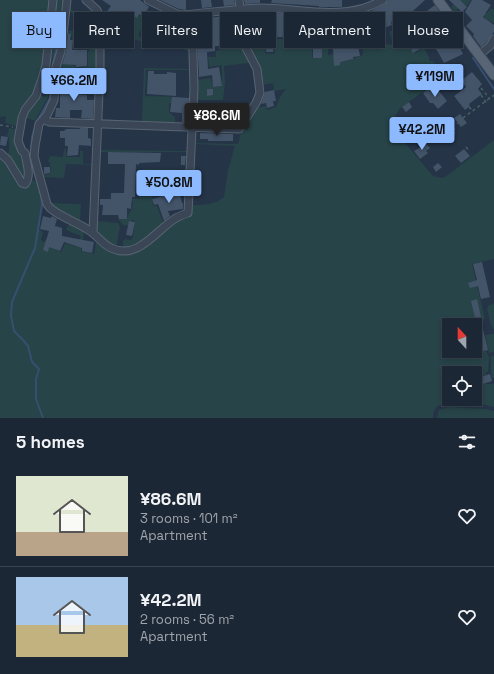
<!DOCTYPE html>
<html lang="en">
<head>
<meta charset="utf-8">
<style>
	:root { --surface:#1c2735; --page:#293341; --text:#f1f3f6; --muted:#a0a5ad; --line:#3a4450; --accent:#8dbaff }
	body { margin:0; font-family:"Space Grotesk",sans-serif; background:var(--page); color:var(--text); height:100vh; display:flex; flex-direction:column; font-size:15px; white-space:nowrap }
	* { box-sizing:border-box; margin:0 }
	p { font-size:13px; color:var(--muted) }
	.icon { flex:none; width:22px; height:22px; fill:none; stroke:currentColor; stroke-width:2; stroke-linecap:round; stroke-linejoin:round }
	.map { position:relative; height:418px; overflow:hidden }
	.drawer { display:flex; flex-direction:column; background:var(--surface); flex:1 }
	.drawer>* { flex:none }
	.top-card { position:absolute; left:12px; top:12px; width:470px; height:36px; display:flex; gap:8px }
	.needle { width:26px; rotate:339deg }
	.tools { position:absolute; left:442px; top:318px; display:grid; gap:8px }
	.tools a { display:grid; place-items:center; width:40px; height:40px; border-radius:0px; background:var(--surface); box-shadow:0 2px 6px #0003,0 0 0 1px var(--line); font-size:20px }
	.price { position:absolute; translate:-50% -34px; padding:0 9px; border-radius:4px; background:var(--accent); color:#111; font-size:13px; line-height:26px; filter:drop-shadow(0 1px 2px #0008) }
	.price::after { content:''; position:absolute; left:50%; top:24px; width:12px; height:9px; margin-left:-6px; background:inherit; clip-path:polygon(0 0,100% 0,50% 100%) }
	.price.selected { background:#222; color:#fff }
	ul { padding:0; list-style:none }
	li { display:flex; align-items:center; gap:12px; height:100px; padding:0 16px }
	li+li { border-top:1px solid var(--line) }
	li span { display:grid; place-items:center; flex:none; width:112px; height:80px; border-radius:0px; color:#555 }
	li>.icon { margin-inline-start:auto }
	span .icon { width:48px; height:48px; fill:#fffc; stroke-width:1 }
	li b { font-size:17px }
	h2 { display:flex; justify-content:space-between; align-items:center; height:48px; padding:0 16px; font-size:17px }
	.tag { padding:0 14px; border-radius:0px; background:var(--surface); box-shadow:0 2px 6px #0003,0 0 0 1px var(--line); font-size:14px; line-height:36px }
	.tag.selected { background:var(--accent); color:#111 }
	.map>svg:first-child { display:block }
</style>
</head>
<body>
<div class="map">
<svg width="494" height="418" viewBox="0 0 494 418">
	<rect width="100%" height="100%" fill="#253447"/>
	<path fill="#274448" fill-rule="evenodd" d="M 0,0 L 52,0 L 41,79 L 18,127 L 5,123 L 6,116 L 0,117 Z
		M 55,0 L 62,0 L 60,16 L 53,15 Z
		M 70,0 L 71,9 L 82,18 L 96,23 L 94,13 L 81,0 L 83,0 L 97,13 L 98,26 L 83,21 L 68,10 Z
		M 457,0 L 471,0 L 467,6 L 463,3 L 455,12 L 451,7 Z
		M 150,6 L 138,36 L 159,44 L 192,49 L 192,70 L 146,70 L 145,96 L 179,97 L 178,103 L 169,103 L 169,112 L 175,117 L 175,125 L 101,122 L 101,12 L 112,21 L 117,12 L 123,7 L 117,15 L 123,19 L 124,22 L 131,26 L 135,18 L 137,18 L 139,14 L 143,17 ZM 104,17 C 118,28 133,43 151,43 L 190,51 L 190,69 L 144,68 L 142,121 L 101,119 L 103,19 Z
		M 491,8 L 494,10 L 494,23 L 487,20 L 481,13 L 484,12 L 487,13 Z
		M 421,19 L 426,28 L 429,26 L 433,32 L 423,42 L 418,33 L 408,39 L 415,53 L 424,48 L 429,57 L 429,61 L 433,61 L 445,76 L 399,109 L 394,119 L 396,132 L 433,176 L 441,178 L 445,177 L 494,140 L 494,259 L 472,264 L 485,319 L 473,322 L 473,325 L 449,325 L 449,351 L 475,351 L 475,331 L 480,352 L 486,351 L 489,357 L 488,372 L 486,372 L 486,375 L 481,376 L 484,384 L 494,384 L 494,407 C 481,403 448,398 437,407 C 434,409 433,414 433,418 L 0,418 L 0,158 L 3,158 L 24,185 L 29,184 L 32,180 L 37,182 L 42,199 L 38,227 L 43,233 L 41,240 L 44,242 L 46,239 L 56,242 L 54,249 L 61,252 L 65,243 L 77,247 L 81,236 L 66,230 L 70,222 L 87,233 L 84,232 L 81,251 L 94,254 L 96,243 L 99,242 L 128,252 L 191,213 L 193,143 L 238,144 L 242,129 L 255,108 L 266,106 L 267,110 L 276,107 L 280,97 L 286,89 L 274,91 L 273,83 L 261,85 L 247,46 L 259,43 L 260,41 L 267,42 L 265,53 L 274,54 L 276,39 L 285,39 L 285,47 L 293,47 L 293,45 L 312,45 L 312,58 L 322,58 L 322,49 L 328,49 L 328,55 L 344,53 L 346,61 L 363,55 L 362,43 L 373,42 L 374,44 L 381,42 L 390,45 L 393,43 L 389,32 L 412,20 L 414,24 ZM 195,144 L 235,146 L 228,170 L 224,197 C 214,205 204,205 192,205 ZM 449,373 L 475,373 L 475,399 L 449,399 Z
		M 85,27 L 98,31 L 97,96 L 77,93 L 77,80 L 58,79 L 58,77 L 97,78 L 97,69 L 83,69 L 83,67 L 88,67 L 88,52 L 90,49 L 96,49 L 96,35 L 88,34 L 87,48 L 72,39 L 71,34 L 65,34 L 65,31 L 83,30 Z
		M 243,40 C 251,59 264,82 254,103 C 250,111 242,119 237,126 L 195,125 L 197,80 L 211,78 L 213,87 L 222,86 L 222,65 L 209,67 L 208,57 L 216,57 L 216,51 L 224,49 L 223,42 ZM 249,63 C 260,82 258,94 246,112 C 243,116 241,121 236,124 L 196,123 L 198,100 L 223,100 L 225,83 L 224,66 Z
		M 49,44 L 56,45 L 51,63 L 48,97 L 35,121 L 27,118 L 23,128 L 25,116 L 39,94 L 45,97 L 48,90 L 49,82 L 44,81 Z
		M 62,51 L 72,53 L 72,65 L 76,66 L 76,68 L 69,69 L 59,67 L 60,64 L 68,64 L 68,59 L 62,59 Z
		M 449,125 L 450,128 L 454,131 L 447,137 L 442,131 Z
		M 99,127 L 190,129 L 188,152 L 100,152 ZM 103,127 L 188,130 L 187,151 L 100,150 L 101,128 Z
		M 9,128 L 18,130 L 23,156 L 25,176 L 23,177 L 8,154 C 10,148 9,143 9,137 L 7,136 Z
		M 64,149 L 66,149 L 66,157 L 80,157 L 80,151 L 83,151 L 83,164 L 95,164 L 91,228 L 63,214 L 50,204 L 42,175 L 50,174 L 51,166 L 49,166 L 50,163 L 48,161 L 50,156 L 63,157 ZM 66,164 L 93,165 L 91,225 L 80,220 L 81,204 L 51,203 L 43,177 L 64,178 Z
		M 143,169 L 188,170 L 187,191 L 167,196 L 166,194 L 152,197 L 153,206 L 157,206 L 164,225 L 138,245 L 123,249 L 123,241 L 125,239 L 131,240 L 133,237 L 135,221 L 131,220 L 130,226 L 123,225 L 118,219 L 127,219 C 128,213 133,211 133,201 L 119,201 L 107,197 L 139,199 L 140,171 L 143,171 ZM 145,171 L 185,173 L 185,189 L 176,192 L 145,195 Z
		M 97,208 L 99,208 L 98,221 L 118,223 L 120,226 L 117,244 L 114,246 L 110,244 L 96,232 Z
		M 494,304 L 494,330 L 491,325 L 487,309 L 489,305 Z
		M 492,334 L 494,334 L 494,352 L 489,353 L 485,335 Z
		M 491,356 L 494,356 L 494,378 L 492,378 L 491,372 Z
		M 449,407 L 484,409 L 494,411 L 494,418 L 437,418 L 439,410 Z"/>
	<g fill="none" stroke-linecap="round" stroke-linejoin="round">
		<path stroke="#374f6f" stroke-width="2" d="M 63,5 L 63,0
			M 473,58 L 494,89
			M 31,150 L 32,137 L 36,123 L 50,98 L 53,63 L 59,35
			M 33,168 L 41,195 L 42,205 L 35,248 L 12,302 L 11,316 L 14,331 L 23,340 L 28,346 L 32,362 L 39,369 L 36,379 L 36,399 L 43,418"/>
	</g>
	<path fill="#435469" d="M 102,0 L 140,0 L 149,7 L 143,16 L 139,14 L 137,18 L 135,17 L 131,25 L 124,21 L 125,20 L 115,13 L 111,18 L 105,14 L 111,6 Z
		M 160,0 L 186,0 L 186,10 L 179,9 Z
		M 201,0 L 211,0 L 212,7 L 202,8 Z
		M 223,0 L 234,0 L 235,5 L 224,6 Z
		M 244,0 L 260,0 L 260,3 L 245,4 Z
		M 272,0 L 342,0 L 342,7 L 319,7 L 319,6 L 271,3 Z
		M 388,0 L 425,0 L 403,20 L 401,16 L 391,22 L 392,25 L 376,31 L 378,40 L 371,42 L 370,37 L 360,40 L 361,45 L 358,45 L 360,56 L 353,57 L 353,59 L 340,62 L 340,65 L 334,66 L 333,48 L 331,48 L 326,20 L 328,20 L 328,17 L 336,17 L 336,22 L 357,18 L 358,25 L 372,21 L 369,12 L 385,4 Z
		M 449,0 L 460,0 L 467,7 L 462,12 Z
		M 472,0 L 482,0 L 491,5 L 483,17 L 494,25 L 494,32 L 486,43 L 481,47 L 473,36 L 474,34 L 466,26 L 472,20 L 465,12 Z
		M 435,5 L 451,27 L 448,30 L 458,49 L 460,48 L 463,54 L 444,63 L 438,52 L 431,43 L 413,53 L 411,50 L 414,48 L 409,40 L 417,35 L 421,42 L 433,34 L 420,16 Z
		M 260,13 L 285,14 L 285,18 L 303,18 L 303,20 L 322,20 L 322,58 L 313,58 L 313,44 L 304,44 L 304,42 L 286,43 L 286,37 L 275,37 L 273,52 L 266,52 L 267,42 L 250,42 L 246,14 Z
		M 158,14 L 167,19 L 168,15 L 180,20 L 186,20 L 188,47 L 176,45 L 176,42 L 166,38 L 164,43 L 153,38 L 155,29 L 152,27 Z
		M 227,16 L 227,18 L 236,17 L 238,34 L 230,35 L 230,39 L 221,40 L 222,46 L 215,46 L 215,51 L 207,52 L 208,69 L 219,67 L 222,86 L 213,87 L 212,75 L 199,77 L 196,19 Z
		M 54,33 L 58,34 L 57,45 L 53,44 Z
		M 68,34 L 71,34 L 70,40 L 73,40 L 72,50 L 87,50 L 87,66 L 76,67 L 76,65 L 62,64 L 66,52 Z
		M 89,35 L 95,35 L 95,48 L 88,48 Z
		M 148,71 L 154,71 L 154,74 L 167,74 L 167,72 L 176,73 L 176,96 L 147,94 Z
		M 472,72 L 482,84 L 478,89 L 482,94 L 469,104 L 470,106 L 465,110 L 454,96 L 466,87 L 461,81 Z
		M 63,80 L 75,80 L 75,94 L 87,95 L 87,100 L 94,100 L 93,119 L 81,118 L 82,110 L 70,110 L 70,118 L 55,117 L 56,108 L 60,108 L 60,94 L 63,94 Z
		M 431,87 L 435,93 L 439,91 L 447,101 L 438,109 L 433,103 L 430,103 L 423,93 Z
		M 207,89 L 213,89 L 213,95 L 207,96 Z
		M 274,90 L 276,101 L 273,101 L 274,106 L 267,108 L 266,103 L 261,104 L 265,92 Z
		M 172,97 L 189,98 L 187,122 L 182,122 L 182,113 L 170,112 Z
		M 409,102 L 412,107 L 406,112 L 402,107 Z
		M 460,114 L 467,123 L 461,127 L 454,118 Z
		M 80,128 L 88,128 L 88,138 L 91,139 L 91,146 L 79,145 L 78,155 L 67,156 L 68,146 L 65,146 L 65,138 L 60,138 L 60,131 L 64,131 L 66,129 L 80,129 Z
		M 200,133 L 233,134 L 233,141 L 208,141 L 208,139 L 200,139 Z
		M 1,136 L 8,137 L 6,146 L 0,145 Z
		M 426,144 L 430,148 L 426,151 L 428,153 L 420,159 L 414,151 Z
		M 464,149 L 470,156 L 461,163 L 455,156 Z
		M 108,152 L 161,153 L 160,162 L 139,163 L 139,165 L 136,164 L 135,197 L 132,197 L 131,209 L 127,208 L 127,219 L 119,219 L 118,215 L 102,215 L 103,205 L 100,205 L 100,199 L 111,199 L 111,193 L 124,193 L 125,164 L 108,164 Z
		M 181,156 L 186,156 L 185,165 L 181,165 Z
		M 438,163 L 442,167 L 436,172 L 433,167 Z
		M 44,167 L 50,167 L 50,173 L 44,174 Z
		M 180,194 L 182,203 L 183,203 L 183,209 L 168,211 L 170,216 L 164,221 L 158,204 L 154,205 L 152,199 L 166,195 L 166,196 Z
		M 43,216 L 51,218 L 52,216 L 57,219 L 55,226 L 62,228 L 62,236 L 94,242 L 92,253 L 82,251 L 82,248 L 64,242 L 60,251 L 49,247 L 48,252 L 43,250 L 49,231 L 40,229 Z
		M 129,221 L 135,222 L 132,236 L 126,235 Z
		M 482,262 L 490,297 L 481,299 L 478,286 L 470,288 L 468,283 L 477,280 L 473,264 Z
		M 477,299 L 481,317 L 475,318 L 471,301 Z
		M 481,321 L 488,350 L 480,352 L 475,330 L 475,322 Z
		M 490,374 L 492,381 L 483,384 L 480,377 Z"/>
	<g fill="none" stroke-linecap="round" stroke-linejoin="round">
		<defs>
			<path id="minor" d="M 67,0 L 61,51 L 56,67 L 54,100 L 47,115 L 39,124 L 35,146 L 34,156 L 39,175 L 47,204 L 50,208 C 62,218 77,222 90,231 C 98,236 102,244 111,248 C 138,261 156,230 176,218 C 180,216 184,214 188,213 L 194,88 L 192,22 L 190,15
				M 86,0 L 97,10 L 100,17 L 100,69 L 93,233
				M 148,0 L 177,14 L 181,15 C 208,13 234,9 260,8 C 295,8 330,18 364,8 C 370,6 377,3 383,0
				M 479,55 L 490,46 L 494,39
				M 44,119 L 49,122 L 239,129 L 256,103 L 260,93 L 257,69 L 246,48 L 244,39 L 239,0
				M 0,153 L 8,160 L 22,183 L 25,184 C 32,176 26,162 25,153 L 22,151 L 18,141 L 22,118 L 25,110 L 36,96 L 42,79 L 46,65 L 53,0"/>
			<path id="major" d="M 438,0 L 494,75"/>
		</defs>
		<use href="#minor" stroke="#586473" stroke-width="9"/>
		<use href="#major" stroke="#434f5f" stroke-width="11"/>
		<path stroke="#466163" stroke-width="1.5" stroke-dasharray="3 3" stroke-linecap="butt" d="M 481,88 L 490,99
			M 481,95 L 488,105
			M 469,107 L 473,111
			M 463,118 L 494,95
			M 449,123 L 456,131 L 446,139 L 439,131 Z
			M 0,125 L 13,127
			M 452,127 L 458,123
			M 432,143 L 442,135
			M 466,147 L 469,151"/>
		<use href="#minor" stroke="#3a4656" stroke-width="7"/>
		<use href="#major" stroke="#586576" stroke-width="9"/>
	</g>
</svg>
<div class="tools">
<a><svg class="needle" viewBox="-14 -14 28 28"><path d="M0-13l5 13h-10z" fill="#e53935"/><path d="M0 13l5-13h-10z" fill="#a0a5ad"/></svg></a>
<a><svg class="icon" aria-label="locate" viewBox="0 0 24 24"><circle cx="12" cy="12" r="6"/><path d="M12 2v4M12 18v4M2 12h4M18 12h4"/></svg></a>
</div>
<b class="price" style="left:435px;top:98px">¥119M</b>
<b class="price" style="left:74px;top:102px">¥66.2M</b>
<b class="price selected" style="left:217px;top:137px">¥86.6M</b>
<b class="price" style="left:422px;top:151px">¥42.2M</b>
<b class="price" style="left:169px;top:204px">¥50.8M</b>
<div class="top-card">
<a class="tag selected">Buy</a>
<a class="tag">Rent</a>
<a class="tag">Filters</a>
<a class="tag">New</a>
<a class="tag">Apartment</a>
<a class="tag">House</a>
</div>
</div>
<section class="drawer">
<h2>5 homes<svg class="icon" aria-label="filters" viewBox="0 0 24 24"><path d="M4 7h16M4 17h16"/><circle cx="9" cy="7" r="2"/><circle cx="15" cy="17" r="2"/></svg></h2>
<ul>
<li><span style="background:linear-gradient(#dfe7d0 70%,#b9a48a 0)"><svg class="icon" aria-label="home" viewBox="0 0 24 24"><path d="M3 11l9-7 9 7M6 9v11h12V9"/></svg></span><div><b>¥86.6M</b><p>3 rooms · 101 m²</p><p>Apartment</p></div><svg class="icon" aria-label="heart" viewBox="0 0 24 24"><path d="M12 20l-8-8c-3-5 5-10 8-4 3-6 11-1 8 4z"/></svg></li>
<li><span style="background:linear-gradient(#a9c7e8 60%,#c2b280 0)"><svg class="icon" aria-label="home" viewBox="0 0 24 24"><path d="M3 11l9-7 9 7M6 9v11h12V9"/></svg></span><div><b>¥42.2M</b><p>2 rooms · 56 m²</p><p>Apartment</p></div><svg class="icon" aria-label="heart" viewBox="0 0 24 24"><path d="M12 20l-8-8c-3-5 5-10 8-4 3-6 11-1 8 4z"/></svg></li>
</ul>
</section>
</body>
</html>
